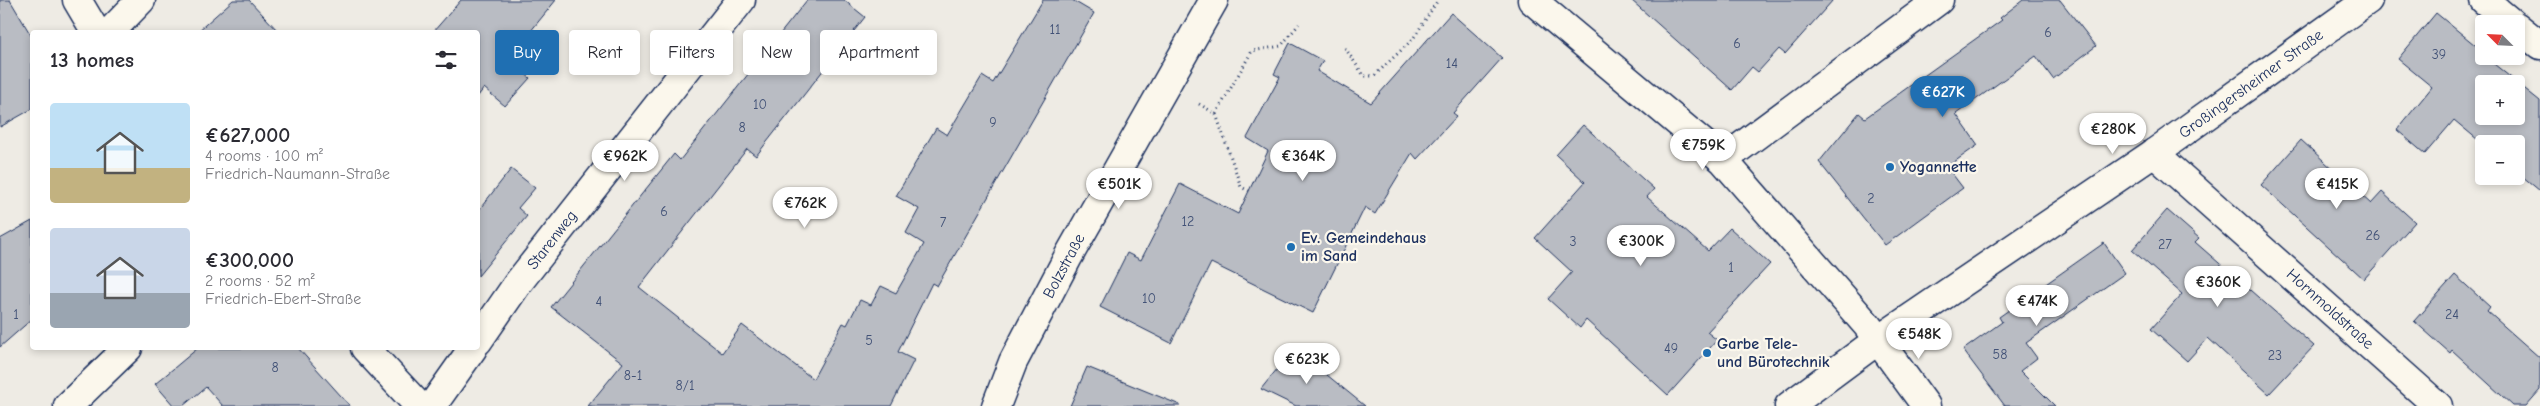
<!DOCTYPE html>
<html lang="en">
<head>
<meta charset="utf-8">
<style>
	:root { --surface:#fff; --page:#f7f7f7; --text:#2b2b33; --muted:#7c7c81; --accent:#1f6fb2 }
	body { margin:0; font-family:"Comic Neue",sans-serif; background:var(--page); color:var(--text); height:100vh; display:flex; flex-direction:column; font-size:19px; white-space:nowrap }
	* { box-sizing:border-box; margin:0 }
	p { font-size:16px; color:var(--muted) }
	.icon { flex:none; width:28px; height:28px; fill:none; stroke:currentColor; stroke-width:2; stroke-linecap:round; stroke-linejoin:round }
	.map { position:relative; flex:1; overflow:hidden }
	.side { position:absolute; left:30px; top:30px; width:450px; height:320px; display:flex; flex-direction:column; background:var(--surface); border-radius:5px; box-shadow:0 2px 8px #0003 }
	.side>* { flex:none }
	.guide { position:absolute; left:495px; top:30px; width:475px; height:45px; display:flex; gap:10px }
	.needle { width:32px; rotate:294deg }
	.fabs { position:absolute; left:2475px; top:15px; display:grid; gap:10px }
	.fabs a { display:grid; place-items:center; width:50px; height:50px; border-radius:5px; background:var(--surface); box-shadow:0 2px 8px #0003; font-size:25px }
	.price { position:absolute; translate:-50% -42px; padding:0 11px; border-radius:18px; background:#fff; color:#222; font-size:16px; line-height:32px; filter:drop-shadow(0 1px 2px #0008) }
	.price::after { content:''; position:absolute; left:50%; top:30px; width:15px; height:11px; margin-left:-8px; background:inherit; clip-path:polygon(0 0,100% 0,50% 100%) }
	.price.on { background:var(--accent); color:#fff }
	ul { padding:0; list-style:none }
	li { display:flex; align-items:center; gap:15px; height:125px; padding:0 20px }
	li span { display:grid; place-items:center; flex:none; width:140px; height:100px; border-radius:5px; color:#555 }
	li>.icon { margin-inline-start:auto }
	span .icon { width:60px; height:60px; fill:#fffc; stroke-width:1 }
	li b { font-size:21px }
	h2 { display:flex; justify-content:space-between; align-items:center; height:60px; padding:0 20px; font-size:21px }
	.chip { padding:0 18px; border-radius:5px; background:var(--surface); box-shadow:0 2px 8px #0003; font-size:18px; line-height:45px }
	.chip.on { background:var(--accent); color:#fff }
	.map>svg:first-child { display:block }
</style>
</head>
<body>
<div class="map">
<svg width="2540" height="406" viewBox="0 0 2540 406">
	<rect width="100%" height="100%" fill="#eeebe4"/>
	<filter id="ink" filterUnits="userSpaceOnUse"><feTurbulence type="fractalNoise" baseFrequency=".02" numOctaves="2"/><feDisplacementMap in="SourceGraphic" scale="10" xChannelSelector="R" yChannelSelector="G"/><feConvolveMatrix kernelMatrix="1 2 1 2 8 2 1 2 1" color-interpolation-filters="sRGB"/></filter>
	<g filter="url(#ink)">
		<path fill="#b9bcc3" stroke="#1b2f5e" fill-rule="evenodd" d="M 0,0 L 10,0 L 32,37 L 32,109 L 0,127 Z
			M 233,0 L 249,0 L 279,32 L 197,32 Z
			M 461,0 L 556,0 L 508,59 L 530,78 L 505,106 L 484,88 L 478,96 L 478,32 L 433,32 Z
			M 807,0 L 844,0 L 865,17 L 756,156 L 747,149 L 639,287 L 722,353 L 742,325 L 813,379 L 843,323 L 847,325 L 860,300 L 871,305 L 881,286 L 896,293 L 924,244 L 906,233 L 919,209 L 896,196 L 936,128 L 947,135 L 982,76 L 993,83 L 1043,0 L 1072,0 L 1094,13 L 937,286 L 932,283 L 898,352 L 914,360 L 891,406 L 588,406 L 623,363 L 551,307 L 674,154 L 680,160 Z
			M 1631,0 L 1833,0 L 1785,54 L 1779,49 L 1758,72 L 1752,67 L 1732,90 Z
			M 2023,0 L 2060,0 L 2096,46 L 2053,79 L 2036,56 L 1956,114 L 1978,145 L 1947,167 L 1963,188 L 1885,245 L 1819,162 L 1859,113 L 1865,118 L 2002,20 L 2000,18 Z
			M 1451,13 L 1502,58 L 1453,113 L 1457,116 L 1417,159 L 1412,153 L 1375,214 L 1365,207 L 1313,313 L 1211,263 L 1171,343 L 1100,307 L 1127,253 L 1141,260 L 1180,184 L 1238,214 L 1268,151 L 1247,138 L 1280,77 L 1274,74 L 1290,43 L 1323,61 L 1317,71 L 1371,103 Z
			M 2436,13 L 2480,49 L 2479,51 L 2484,56 L 2540,101 L 2540,191 L 2516,171 L 2516,144 L 2484,145 L 2454,120 L 2425,154 L 2397,130 L 2432,87 L 2398,59 ZM 2484,84 L 2516,84 L 2516,116 L 2484,116 Z
			M 1583,125 L 1654,189 L 1647,197 L 1708,251 L 1730,228 L 1770,264 L 1707,332 L 1717,340 L 1668,395 L 1586,320 L 1580,328 L 1548,299 L 1572,272 L 1535,238 L 1585,182 L 1556,155 Z
			M 2301,140 L 2371,204 L 2382,192 L 2415,222 L 2364,279 L 2261,185 Z
			M 511,169 L 535,188 L 518,208 L 527,216 L 478,276 L 478,211 Z
			M 2167,210 L 2199,238 L 2195,242 L 2314,346 L 2269,394 L 2208,338 L 2187,361 L 2151,329 L 2182,294 L 2132,250 Z
			M 32,221 L 32,319 L 0,347 L 0,239 Z
			M 2104,243 L 2125,273 L 2026,343 L 2037,358 L 2020,371 L 2055,406 L 2005,406 L 1963,350 L 2002,322 L 1999,317 Z
			M 2455,275 L 2490,307 L 2487,311 L 2540,358 L 2540,390 L 2526,406 L 2513,406 L 2452,350 L 2450,353 L 2414,321 Z
			M 198,348 L 298,348 L 350,406 L 223,406 L 206,387 L 183,406 L 174,406 L 155,384 Z
			M 1294,348 L 1365,406 L 1296,406 L 1261,389 Z
			M 1087,367 L 1180,405 L 1180,406 L 1070,406 Z"/>
		<g fill="none" stroke-linecap="round" stroke-linejoin="round">
			<defs>
				<path id="street" d="M 77,0 L 96,32
					M 1532,0 L 1723,160 L 1867,325 L 1926,406
					M 2484,0 L 2513,24
					M 2516,26 L 2540,45
					M 110,32 L 141,0
					M 2154,153 L 2438,406
					M 1723,160 L 1939,0
					M 478,341 L 518,283 L 741,0
					M 365,348 L 419,406
					M 68,406 L 128,348
					M 432,406 L 473,348
					M 996,406 L 1013,362 L 1068,257 L 1214,0"/>
				<path id="secondary" d="M 1789,406 L 1878,340 L 2154,153 L 2368,0"/>
			</defs>
			<use href="#street" stroke="#1b2f5e" stroke-width="31"/>
			<use href="#secondary" stroke="#1b2f5e" stroke-width="31"/>
			<path stroke="#1b2f5e" stroke-width="3" stroke-dasharray="1 4" stroke-linecap="butt" d="M 1345,48 L 1364,76 L 1374,76 L 1413,39 L 1438,0
				M 1199,104 L 1216,114 L 1241,187 L 1249,191
				M 1216,114 L 1252,51 L 1281,46 L 1299,24"/>
			<use href="#street" stroke="#fbf7ec" stroke-width="28"/>
			<use href="#secondary" stroke="#fbf7ec" stroke-width="28"/>
		</g>
	</g>
	<g fill="#1f6fb2" stroke="#fbf7ec" stroke-width="2">
		<circle cx="1890" cy="167" r="5"/>
		<circle cx="1291" cy="247" r="5"/>
		<circle cx="1707" cy="353" r="5"/>
	</g>
	<g text-anchor="middle" dominant-baseline="central" stroke-width="4.5" stroke-linejoin="round" paint-order="stroke">
		<g font-size="14" fill="#425277">
			<text x="1055" y="29">11</text>
			<text x="2048" y="32">6</text>
			<text x="1737" y="43">6</text>
			<text x="2439" y="54">39</text>
			<text x="1452" y="63">14</text>
			<text x="760" y="104">10</text>
			<text x="993" y="122">9</text>
			<text x="742" y="127">8</text>
			<text x="1871" y="198">2</text>
			<text x="664" y="211">6</text>
			<text x="1188" y="221">12</text>
			<text x="943" y="222">7</text>
			<text x="2373" y="235">26</text>
			<text x="1573" y="241">3</text>
			<text x="2165" y="244">27</text>
			<text x="1731" y="267">1</text>
			<text x="1149" y="298">10</text>
			<text x="599" y="301">4</text>
			<text x="16" y="314">1</text>
			<text x="2452" y="314">24</text>
			<text x="869" y="340">5</text>
			<text x="1671" y="348">49</text>
			<text x="2000" y="354">58</text>
			<text x="2275" y="355">23</text>
			<text x="275" y="367">8</text>
			<text x="633" y="375">8-1</text>
			<text x="685" y="385">8/1</text>
		</g>
		<g font-size="16" fill="#1b2f5e" stroke="#fbf7ec">
			<text transform="translate(2251 84) rotate(-36)">Großingersheimer Straße</text>
			<text transform="translate(552 240) rotate(-52)">Starenweg</text>
			<text transform="translate(1064 266) rotate(-62)">Bolzstraße</text>
			<text transform="translate(2330 309) rotate(42)">Hornmoldstraße</text>
		</g>
		<g font-size="16" font-weight="bold" fill="#1b2f5e" stroke="#fbf7ec" text-anchor="start">
			<text x="1900" y="167">Yogannette</text>
			<text x="1301" y="238">Ev. Gemeindehaus<tspan x="1301" dy="18">im Sand</tspan></text>
			<text x="1717" y="344">Garbe Tele-<tspan x="1717" dy="18">und Bürotechnik</tspan></text>
		</g>
	</g>
</svg>
<div class="fabs">
<a><svg class="needle" viewBox="-14 -14 28 28"><path d="M0-13l5 13h-10z" fill="#e53935"/><path d="M0 13l5-13h-10z" fill="#7c7c81"/></svg></a>
<a>+</a>
<a>−</a>
</div>
<b class="price on" style="left:1943px;top:118px">€627K</b>
<b class="price" style="left:2113px;top:155px">€280K</b>
<b class="price" style="left:1703px;top:171px">€759K</b>
<b class="price" style="left:625px;top:182px">€962K</b>
<b class="price" style="left:1303px;top:182px">€364K</b>
<b class="price" style="left:1119px;top:210px">€501K</b>
<b class="price" style="left:2337px;top:210px">€415K</b>
<b class="price" style="left:805px;top:229px">€762K</b>
<b class="price" style="left:1641px;top:267px">€300K</b>
<b class="price" style="left:2218px;top:308px">€360K</b>
<b class="price" style="left:2037px;top:327px">€474K</b>
<b class="price" style="left:1919px;top:360px">€548K</b>
<b class="price" style="left:1307px;top:385px">€623K</b>
<div class="guide">
<a class="chip on">Buy</a>
<a class="chip">Rent</a>
<a class="chip">Filters</a>
<a class="chip">New</a>
<a class="chip">Apartment</a>
</div>
<section class="side">
<h2>13 homes<svg class="icon" aria-label="filters" viewBox="0 0 24 24"><path d="M4 7h16M4 17h16"/><circle cx="9" cy="7" r="2"/><circle cx="15" cy="17" r="2"/></svg></h2>
<ul>
<li><span style="background:linear-gradient(#bfe0f5 65%,#c2b280 0)"><svg class="icon" aria-label="home" viewBox="0 0 24 24"><path d="M3 11l9-7 9 7M6 9v11h12V9"/></svg></span><div><b>€627,000</b><p>4 rooms · 100 m²</p><p>Friedrich-Naumann-Straße</p></div></li>
<li><span style="background:linear-gradient(#c9d6e8 65%,#9aa5b1 0)"><svg class="icon" aria-label="home" viewBox="0 0 24 24"><path d="M3 11l9-7 9 7M6 9v11h12V9"/></svg></span><div><b>€300,000</b><p>2 rooms · 52 m²</p><p>Friedrich-Ebert-Straße</p></div></li>
</ul>
</section>
</div>
</body>
</html>
